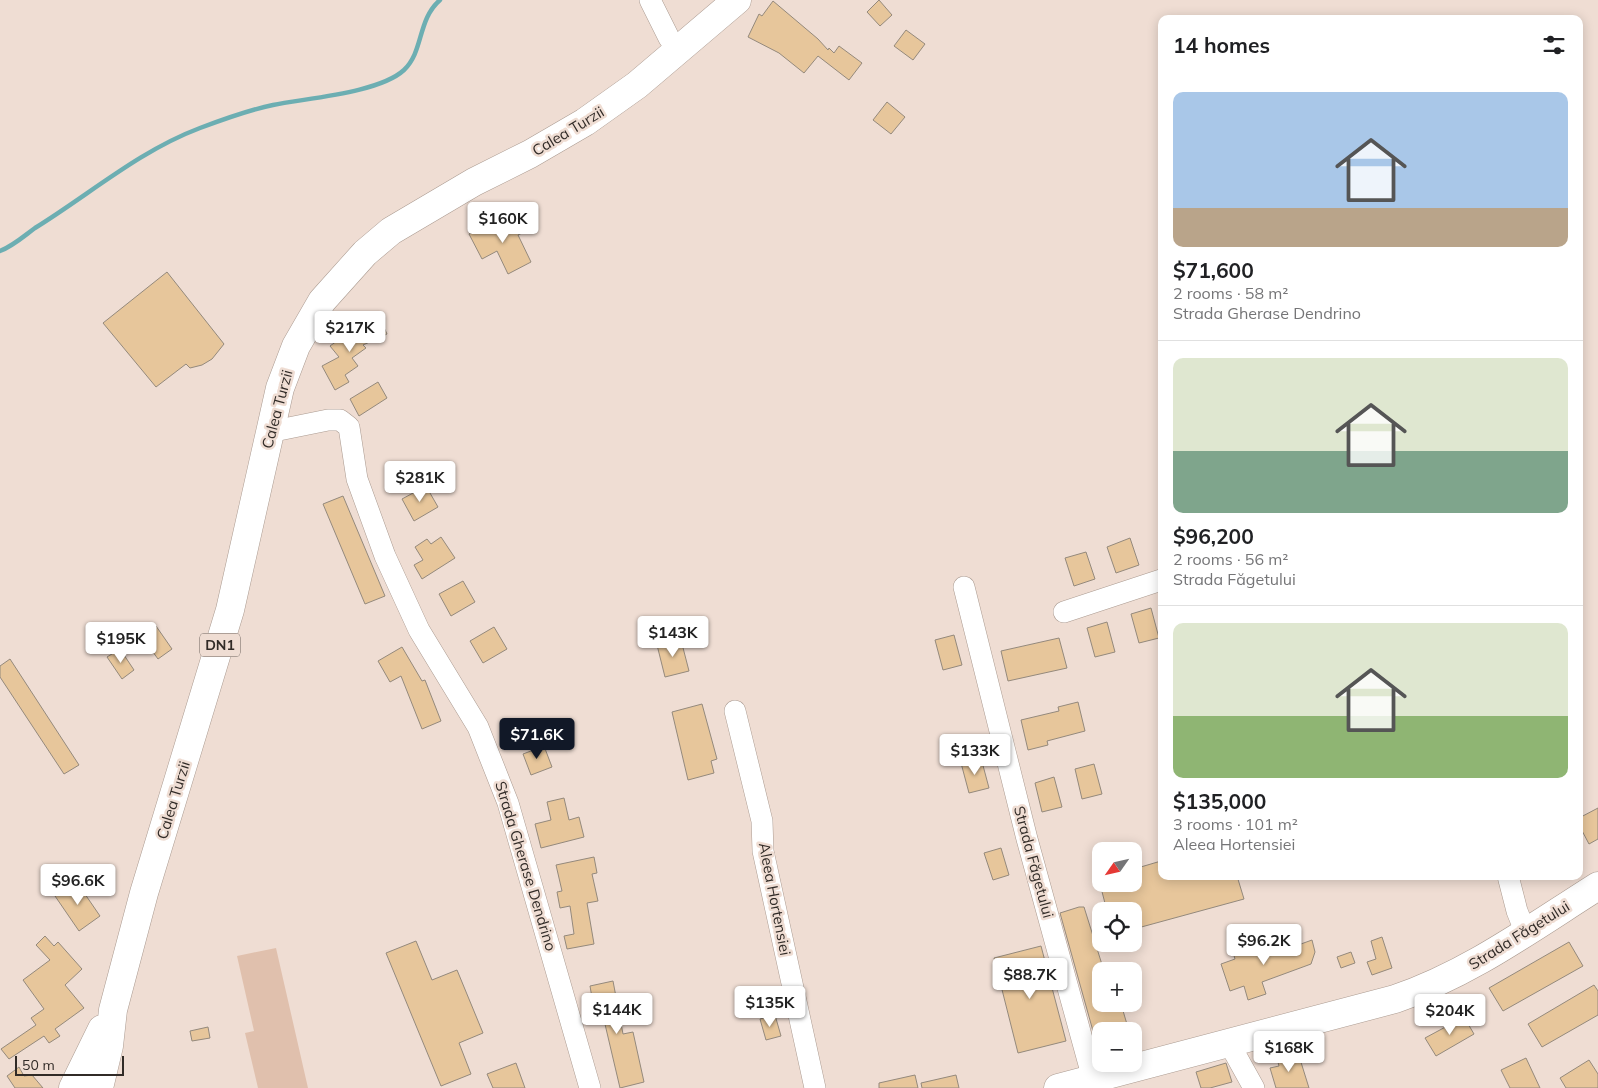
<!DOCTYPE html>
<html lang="en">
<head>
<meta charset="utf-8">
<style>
	:root { --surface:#fff; --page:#f2f2f2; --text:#202124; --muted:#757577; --line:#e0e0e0; --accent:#111827 }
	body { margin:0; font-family:Mulish,sans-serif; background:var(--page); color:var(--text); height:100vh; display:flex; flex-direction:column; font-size:19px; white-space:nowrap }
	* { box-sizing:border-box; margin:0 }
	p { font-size:16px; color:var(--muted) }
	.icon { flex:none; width:28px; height:28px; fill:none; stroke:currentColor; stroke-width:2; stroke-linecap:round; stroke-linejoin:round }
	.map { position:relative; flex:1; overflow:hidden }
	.sheet { position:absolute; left:1158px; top:15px; width:425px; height:865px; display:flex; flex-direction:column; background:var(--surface); border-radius:10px; box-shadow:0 2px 12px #0003 }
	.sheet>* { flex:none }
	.needle { width:32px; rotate:236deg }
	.tools { position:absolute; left:1092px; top:842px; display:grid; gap:10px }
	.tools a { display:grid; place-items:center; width:50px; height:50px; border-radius:10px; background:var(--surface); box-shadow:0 2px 12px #0003; font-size:25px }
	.scale { position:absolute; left:15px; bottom:12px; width:109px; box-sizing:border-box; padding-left:5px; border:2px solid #312b27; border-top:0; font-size:14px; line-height:18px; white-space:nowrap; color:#312b27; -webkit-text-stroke:4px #efddd3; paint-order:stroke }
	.price { position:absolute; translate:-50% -42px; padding:0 11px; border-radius:5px; background:#fff; color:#222; font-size:16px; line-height:32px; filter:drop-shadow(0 1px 2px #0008) }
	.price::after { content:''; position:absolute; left:50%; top:30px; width:15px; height:11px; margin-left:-8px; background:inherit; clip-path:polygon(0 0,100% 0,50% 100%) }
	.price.active { background:var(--accent); color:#fff }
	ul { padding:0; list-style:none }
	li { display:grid; align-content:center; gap:10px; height:265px; padding:0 15px }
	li+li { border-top:1px solid var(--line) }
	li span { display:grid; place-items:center; height:155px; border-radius:10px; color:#555 }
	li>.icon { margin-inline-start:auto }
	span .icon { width:90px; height:90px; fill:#fffc; stroke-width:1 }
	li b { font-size:21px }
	h2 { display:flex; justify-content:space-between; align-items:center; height:60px; padding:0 15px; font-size:21px }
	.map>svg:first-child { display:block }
</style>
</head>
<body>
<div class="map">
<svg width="1598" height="1088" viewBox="0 0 1598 1088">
	<rect width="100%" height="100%" fill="#efddd3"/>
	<path fill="#e0c0ad" d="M 276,948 L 308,1088 L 258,1088 L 245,1033 L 254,1031 L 237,956 Z"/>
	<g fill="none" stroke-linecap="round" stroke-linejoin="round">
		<path stroke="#6caeb2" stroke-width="4.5" d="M 0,251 C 13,246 24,236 35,228 C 90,194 139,151 200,128 C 224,119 248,110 273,105 C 307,98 379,93 404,70 C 424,51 417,20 440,0"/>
	</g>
	<path fill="#e7c69b" stroke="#94897c" d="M 879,0 L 892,15 L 880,26 L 867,12 Z
		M 773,1 L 818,39 L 828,50 L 829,48 L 834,53 L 839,46 L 862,63 L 849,80 L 818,56 L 804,73 L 779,53 L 748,37 L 759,14 L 762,16 Z
		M 906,30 L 925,44 L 913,60 L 894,46 Z
		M 887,102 L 905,117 L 891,134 L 873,120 Z
		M 518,217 L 526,231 L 518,235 L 531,262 L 508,274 L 497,251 L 482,259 L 469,234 L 489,224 L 492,231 Z
		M 167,272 L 224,344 L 212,359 L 202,365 L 190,368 L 186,364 L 156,387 L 103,323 Z
		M 381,321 L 387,334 L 363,345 L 366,348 L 352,358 L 358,366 L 345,375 L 349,382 L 335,390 L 322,366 L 339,357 L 330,346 L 352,330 L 355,333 Z
		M 378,382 L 387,398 L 359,416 L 350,399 Z
		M 426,486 L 438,507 L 414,521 L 402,499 Z
		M 343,496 L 385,596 L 365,604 L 323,504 Z
		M 441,537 L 455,558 L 422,579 L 414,565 L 423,560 L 415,547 L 427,539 L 431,544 Z
		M 1130,538 L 1139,565 L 1116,573 L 1107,547 Z
		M 1086,552 L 1095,579 L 1074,586 L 1065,558 Z
		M 463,581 L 475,602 L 451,616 L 439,594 Z
		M 1151,608 L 1159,638 L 1139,643 L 1131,614 Z
		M 1107,622 L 1115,652 L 1095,657 L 1087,628 Z
		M 156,626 L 172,649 L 158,659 L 142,637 Z
		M 494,627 L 507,649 L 483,663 L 470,641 Z
		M 954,635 L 962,665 L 943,670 L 935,640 Z
		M 1059,638 L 1067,668 L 1008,681 L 1001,651 Z
		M 681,640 L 689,671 L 665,677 L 657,645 Z
		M 402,647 L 422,681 L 425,680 L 441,721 L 422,729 L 401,676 L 390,682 L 378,661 Z
		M 120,649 L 134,670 L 122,679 L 107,657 Z
		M 10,659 L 79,765 L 64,774 L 0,677 L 0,666 Z
		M 1078,702 L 1085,731 L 1047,741 L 1048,745 L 1028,750 L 1021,720 L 1059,711 L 1058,707 Z
		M 702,704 L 717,759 L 711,761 L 714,773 L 688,780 L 672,712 Z
		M 544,746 L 552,767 L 531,775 L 523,754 Z
		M 981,758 L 989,788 L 969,793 L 961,763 Z
		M 1094,764 L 1102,794 L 1082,799 L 1075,769 Z
		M 1054,777 L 1062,807 L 1042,812 L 1035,783 Z
		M 564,798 L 569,820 L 579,817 L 584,837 L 541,848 L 535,824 L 551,820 L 547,802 Z
		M 1598,808 L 1598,839 L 1589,844 L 1579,825 L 1579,818 Z
		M 1001,848 L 1009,875 L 993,880 L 984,853 Z
		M 594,857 L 597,873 L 592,874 L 598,901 L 587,903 L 594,944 L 567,949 L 564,936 L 574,934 L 570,906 L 560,908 L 557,892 L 562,891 L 556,865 Z
		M 1161,861 L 1161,876 L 1237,876 L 1244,899 L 1134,929 L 1134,911 L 1107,911 L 1100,884 L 1134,884 L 1134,869 Z
		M 76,881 L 100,916 L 79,931 L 55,896 Z
		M 1079,907 L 1084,907 L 1104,971 L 1101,971 L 1101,1004 L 1121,1004 L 1129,1031 L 1093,1031 L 1060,913 Z
		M 45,936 L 54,946 L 58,942 L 82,969 L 65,985 L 84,1008 L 55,1029 L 60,1036 L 49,1043 L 44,1036 L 9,1059 L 1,1049 L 36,1025 L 31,1018 L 44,1009 L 23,980 L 50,960 L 36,945 Z
		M 1382,937 L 1392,968 L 1372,975 L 1367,962 L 1376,959 L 1371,941 Z
		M 1312,940 L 1315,952 L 1311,964 L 1262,982 L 1266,994 L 1248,1000 L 1244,986 L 1230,991 L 1221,964 L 1235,959 L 1232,949 L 1251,943 L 1253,950 L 1262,947 L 1265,957 Z
		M 416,941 L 432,980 L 457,970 L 483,1033 L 459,1043 L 471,1074 L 441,1086 L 386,953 Z
		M 1569,942 L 1583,966 L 1503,1011 L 1489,988 Z
		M 1041,946 L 1066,1041 L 1018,1053 L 994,958 Z
		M 1351,952 L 1355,963 L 1341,968 L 1337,957 Z
		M 613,981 L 623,1034 L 633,1032 L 644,1082 L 620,1088 L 604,1020 L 596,1021 L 590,986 Z
		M 1594,985 L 1598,991 L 1598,1015 L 1542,1047 L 1528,1024 Z
		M 775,1015 L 781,1036 L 766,1040 L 760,1019 Z
		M 1464,1017 L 1474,1034 L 1436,1056 L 1425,1038 Z
		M 208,1027 L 210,1038 L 192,1041 L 190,1031 Z
		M 1291,1051 L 1294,1061 L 1300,1059 L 1309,1088 L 1276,1088 L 1270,1068 L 1279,1066 L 1276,1055 Z
		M 1526,1058 L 1540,1088 L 1510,1088 L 1501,1070 Z
		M 1589,1060 L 1598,1074 L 1598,1088 L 1566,1088 L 1560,1078 Z
		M 516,1063 L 525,1088 L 493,1088 L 487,1074 Z
		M 1226,1063 L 1232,1082 L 1210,1088 L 1201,1088 L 1196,1072 Z
		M 19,1067 L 24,1076 L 32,1075 L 43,1088 L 15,1088 L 7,1076 Z
		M 915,1075 L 918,1088 L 879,1088 L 879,1083 Z
		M 956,1075 L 959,1088 L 922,1088 L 921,1083 Z"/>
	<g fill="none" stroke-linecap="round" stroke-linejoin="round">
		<defs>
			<path id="minor" d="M 650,0 L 669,38 L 679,50
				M 269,432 L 328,420 L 340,420 L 349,427 L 357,479 L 385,556 L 419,630 L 478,727 L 508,803 L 590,1088
				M 964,587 L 1027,839 L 1093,1079
				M 1064,612 L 1161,580
				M 735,711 L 762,821 L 763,851 L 815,1088
				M 1508,876 L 1517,911 L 1525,931
				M 1229,1043 L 1254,1088"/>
			<path id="major" d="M 73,1088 L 102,1029
				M 99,1088 L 109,1046 L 113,1010 L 144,893 L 230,610 L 280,388 L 296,346 L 322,301 L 365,253 L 391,231 L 474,182 L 530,154 L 585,122 L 637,85 L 737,0
				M 1058,1088 L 1395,999 C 1469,974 1533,927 1598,886"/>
		</defs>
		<use href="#minor" stroke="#ab9b91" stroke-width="22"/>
		<use href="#major" stroke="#ab9b91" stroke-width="29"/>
		<use href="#minor" stroke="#fff" stroke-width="21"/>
		<use href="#major" stroke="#fff" stroke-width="28"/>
	</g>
	<g text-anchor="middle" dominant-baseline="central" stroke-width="5" stroke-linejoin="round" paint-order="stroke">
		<rect fill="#efddd3" stroke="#6a605b" stroke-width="1" x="200" y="633.5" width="40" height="23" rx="4"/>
		<g font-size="14" font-weight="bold" fill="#312b27">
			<text x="220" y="645">DN1</text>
		</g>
		<g font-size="15" fill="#312b27" stroke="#efddd3">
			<text transform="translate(568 131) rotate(-31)">Calea Turzii</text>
			<text transform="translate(277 409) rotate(-75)">Calea Turzii</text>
			<text transform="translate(173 800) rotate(-73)">Calea Turzii</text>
			<text transform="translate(1034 862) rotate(75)">Strada Făgetului</text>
			<text transform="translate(526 866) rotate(73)">Strada Gherase Dendrino</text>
			<text transform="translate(775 899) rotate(79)">Aleea Hortensiei</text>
			<text transform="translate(1519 935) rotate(-32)">Strada Făgetului</text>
		</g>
	</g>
</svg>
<div class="tools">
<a><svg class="needle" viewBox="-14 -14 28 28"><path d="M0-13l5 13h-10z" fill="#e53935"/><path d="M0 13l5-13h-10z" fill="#757577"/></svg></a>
<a><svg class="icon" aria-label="locate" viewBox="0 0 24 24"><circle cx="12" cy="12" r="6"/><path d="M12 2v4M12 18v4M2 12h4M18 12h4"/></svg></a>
<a>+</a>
<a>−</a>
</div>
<div class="scale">50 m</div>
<b class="price" style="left:503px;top:244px">$160K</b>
<b class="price" style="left:350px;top:353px">$217K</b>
<b class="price" style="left:420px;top:503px">$281K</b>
<b class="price" style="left:673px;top:658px">$143K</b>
<b class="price" style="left:121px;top:664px">$195K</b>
<b class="price active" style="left:537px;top:760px">$71.6K</b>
<b class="price" style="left:975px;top:776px">$133K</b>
<b class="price" style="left:78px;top:906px">$96.6K</b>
<b class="price" style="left:1264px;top:966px">$96.2K</b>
<b class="price" style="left:1030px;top:1000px">$88.7K</b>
<b class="price" style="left:770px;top:1028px">$135K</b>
<b class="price" style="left:617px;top:1035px">$144K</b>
<b class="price" style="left:1450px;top:1036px">$204K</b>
<b class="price" style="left:1289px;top:1073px">$168K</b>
<section class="sheet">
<h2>14 homes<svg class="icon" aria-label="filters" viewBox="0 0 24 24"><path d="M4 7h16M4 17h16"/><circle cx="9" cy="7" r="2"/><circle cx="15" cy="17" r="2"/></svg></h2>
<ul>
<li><span style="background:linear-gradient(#a9c7e8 75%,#b9a48a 0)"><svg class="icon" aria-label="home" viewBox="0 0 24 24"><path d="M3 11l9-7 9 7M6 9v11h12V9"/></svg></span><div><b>$71,600</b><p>2 rooms · 58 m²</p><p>Strada Gherase Dendrino</p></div></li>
<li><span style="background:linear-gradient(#dfe7d0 60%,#7fa58c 0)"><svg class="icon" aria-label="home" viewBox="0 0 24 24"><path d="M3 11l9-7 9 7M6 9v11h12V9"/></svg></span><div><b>$96,200</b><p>2 rooms · 56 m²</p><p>Strada Făgetului</p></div></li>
<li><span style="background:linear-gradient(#dfe7d0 60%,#8fb573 0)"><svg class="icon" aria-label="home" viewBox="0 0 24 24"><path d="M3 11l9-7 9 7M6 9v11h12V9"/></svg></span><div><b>$135,000</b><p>3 rooms · 101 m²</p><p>Aleea Hortensiei</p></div></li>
</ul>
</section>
</div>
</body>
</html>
